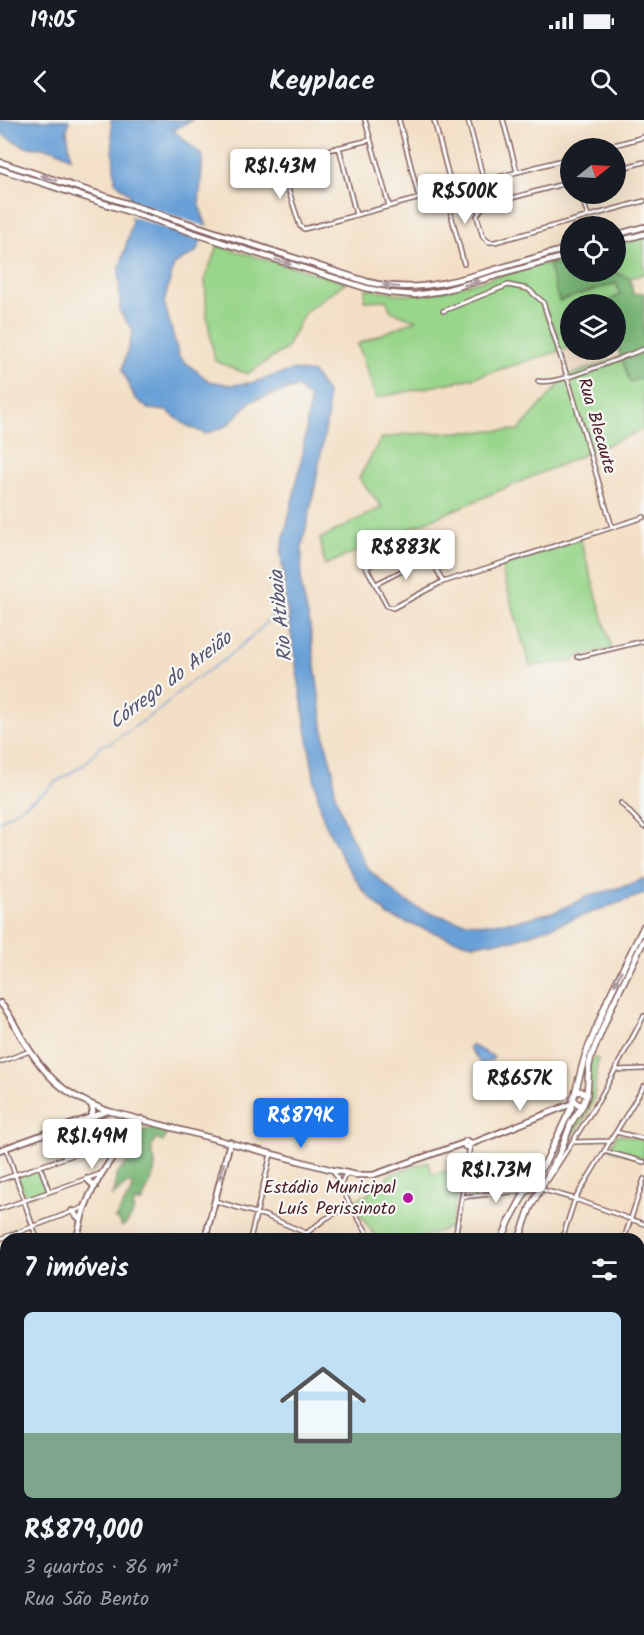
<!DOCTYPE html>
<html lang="pt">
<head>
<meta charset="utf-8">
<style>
	:root { --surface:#171b24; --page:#242831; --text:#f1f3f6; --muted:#9ea1a6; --accent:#1a73e8 }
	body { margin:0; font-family:Kalam,sans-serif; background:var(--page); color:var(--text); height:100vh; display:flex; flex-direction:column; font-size:22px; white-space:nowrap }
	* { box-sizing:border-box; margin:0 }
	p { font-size:20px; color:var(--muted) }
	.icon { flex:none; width:33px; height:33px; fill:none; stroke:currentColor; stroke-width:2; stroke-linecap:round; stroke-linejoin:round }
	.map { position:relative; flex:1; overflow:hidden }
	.panel { position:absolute; left:0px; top:1113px; width:645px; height:402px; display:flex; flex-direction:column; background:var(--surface); border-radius:18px 18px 0 0; box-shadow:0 6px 24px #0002 }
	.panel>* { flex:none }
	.needle { width:39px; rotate:72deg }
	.fabs { position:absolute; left:560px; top:18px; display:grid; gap:12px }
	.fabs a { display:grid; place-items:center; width:66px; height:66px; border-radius:50%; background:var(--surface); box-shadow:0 6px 24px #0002; font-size:30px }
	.price { position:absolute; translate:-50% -51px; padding:0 14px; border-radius:6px; background:#fff; color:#222; font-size:20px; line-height:39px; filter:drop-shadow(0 2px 3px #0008) }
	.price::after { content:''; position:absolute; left:50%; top:36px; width:18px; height:14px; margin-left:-9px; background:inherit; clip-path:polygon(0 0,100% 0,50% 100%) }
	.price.selected { background:var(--accent); color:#fff }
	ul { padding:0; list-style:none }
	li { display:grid; align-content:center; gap:12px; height:318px; padding:0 24px }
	li span { display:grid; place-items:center; height:186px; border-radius:9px; color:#555 }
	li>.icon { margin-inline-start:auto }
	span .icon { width:108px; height:108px; fill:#fffc; stroke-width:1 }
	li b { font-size:26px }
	h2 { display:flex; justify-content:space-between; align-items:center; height:72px; padding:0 24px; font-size:26px }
	.status { display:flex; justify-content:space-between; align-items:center; height:42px; padding:0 30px; background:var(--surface); direction:ltr }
	.status svg { height:16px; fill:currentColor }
	header { display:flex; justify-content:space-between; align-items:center; height:78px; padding:0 24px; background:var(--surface); font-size:27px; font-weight:600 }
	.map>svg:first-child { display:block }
</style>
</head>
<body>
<div class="status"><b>19:05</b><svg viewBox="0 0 49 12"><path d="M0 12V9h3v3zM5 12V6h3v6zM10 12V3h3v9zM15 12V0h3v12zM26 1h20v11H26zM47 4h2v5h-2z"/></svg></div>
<header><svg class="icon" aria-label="back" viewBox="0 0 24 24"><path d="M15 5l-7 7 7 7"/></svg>Keyplace<svg class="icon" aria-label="search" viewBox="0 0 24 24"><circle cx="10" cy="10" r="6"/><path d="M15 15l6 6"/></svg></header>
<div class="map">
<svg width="644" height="1515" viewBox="0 0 644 1515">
	<rect width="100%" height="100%" fill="#f6f6f2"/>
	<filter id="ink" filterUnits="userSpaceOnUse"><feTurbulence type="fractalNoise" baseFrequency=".0167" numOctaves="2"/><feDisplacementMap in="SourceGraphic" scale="12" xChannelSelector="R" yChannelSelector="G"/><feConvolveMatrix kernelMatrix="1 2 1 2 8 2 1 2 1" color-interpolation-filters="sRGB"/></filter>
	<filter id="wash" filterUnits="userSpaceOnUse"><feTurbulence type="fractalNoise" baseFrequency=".008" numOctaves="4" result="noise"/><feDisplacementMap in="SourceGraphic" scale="24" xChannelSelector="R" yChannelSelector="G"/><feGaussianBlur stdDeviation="1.35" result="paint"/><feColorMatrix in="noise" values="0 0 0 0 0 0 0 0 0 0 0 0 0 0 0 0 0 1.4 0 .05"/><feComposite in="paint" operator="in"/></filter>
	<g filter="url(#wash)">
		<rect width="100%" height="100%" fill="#f3dfc5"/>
		<path fill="#99d68b" stroke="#727a5b" stroke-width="1.5" d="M 0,44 L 80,72 L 0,46 Z
			M 644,115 L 644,154 L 630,158 L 614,152 L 615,124 Z
			M 218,126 L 346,162 L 305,192 L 286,229 L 247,254 L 215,241 L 207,196 L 205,157 Z
			M 570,137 L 570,144 L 549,144 L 559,180 L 616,163 L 620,174 L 610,181 L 611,184 L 570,184 L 570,228 L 469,259 L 376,278 L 358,224 L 416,200 L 391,191 L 386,180 L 364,181 L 366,168 L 406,175 L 442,171 Z
			M 644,229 L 644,309 L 325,445 L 320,419 L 382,387 L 359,358 L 381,319 L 406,314 L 519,310 L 567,256 Z
			M 580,418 L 612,529 L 577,537 L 574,541 L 530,546 L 501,447 Z
			M 593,938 L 598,939 C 595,951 596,974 593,982 C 585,1002 568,1021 555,1038 L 576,999 L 589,981 L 590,946 Z
			M 117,995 L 135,1000 C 136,1006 129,1012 124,1015 Z
			M 617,1014 L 644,1020 L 644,1040 L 610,1029 Z
			M 428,1042 L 433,1055 L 462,1045 L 451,1107 L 418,1119 L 377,1119 L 351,1081 L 369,1074 L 369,1066 L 386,1060 L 388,1055 Z
			M 39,1049 L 46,1070 L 25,1077 L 18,1056 Z
			M 639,1456 L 644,1459 L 644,1485 L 639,1492 Z
			M 593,1509 L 626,1509 L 622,1515 L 600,1515 Z"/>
		<path fill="#7ab777" stroke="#626b51" stroke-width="1.5" d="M 548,144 L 570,144 L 570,152 L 614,152 L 630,158 L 633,174 L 644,173 L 644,257 L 630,262 L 615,221 L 615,184 L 611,184 L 609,181 L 620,174 L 616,163 L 559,181 Z
			M 155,1006 L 168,1011 L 163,1022 L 156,1019 C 148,1027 153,1033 155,1043 C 156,1056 146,1069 142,1082 L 133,1082 C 136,1092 130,1101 122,1107 L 119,1100 L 115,1099 L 133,1069 L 131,1064 L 126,1064 L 111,1077 L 115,1069 L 116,1055 L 128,1042 L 134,1026 L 133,1021 L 138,1012 L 150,1009 Z"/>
		<path fill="#69a0d7" stroke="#5a6081" stroke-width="1.5" d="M 0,0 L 69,0 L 67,11 L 71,38 L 54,29 L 26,27 L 6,17 L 0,11 Z
			M 111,0 L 193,0 L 173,10 L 203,36 L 199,85 L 207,107 L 196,132 L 174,145 L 164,182 L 179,237 L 209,261 L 231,265 L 251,263 L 293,250 L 313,253 L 327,273 L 328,294 L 314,372 L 302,426 L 301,466 L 309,500 L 325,620 L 333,651 L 335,674 L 347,708 L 367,748 L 403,780 L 424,791 L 454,800 L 483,804 L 516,801 L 557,791 L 586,777 L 635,763 L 644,758 L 644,774 L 514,820 L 473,824 L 452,819 L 389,796 L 363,770 L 343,740 L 323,698 L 315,663 L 286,483 L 281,432 L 303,333 L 310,279 L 297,267 L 251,281 L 228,305 L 206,314 L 186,305 L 167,291 L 149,289 L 135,278 L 122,250 L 133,211 L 120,192 L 119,151 L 132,103 L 129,74 L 115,61 Z
			M 470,925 L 473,926 L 494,937 L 492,940 L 481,944 L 469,928 Z"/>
		<path fill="#f3dfc5" d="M 126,80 L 210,108 L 205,121 L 128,95 Z"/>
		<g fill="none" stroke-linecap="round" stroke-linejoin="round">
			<path stroke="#69a0d7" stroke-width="1.5" d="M 0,701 L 48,670 L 54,663 L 85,644 L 100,626 L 111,623 L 162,588 L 185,566 L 224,540 L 257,512 L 287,481"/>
		</g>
	</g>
	<g filter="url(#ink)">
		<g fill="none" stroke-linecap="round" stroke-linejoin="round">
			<defs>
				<path id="minor" d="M 365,0 L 389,86
					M 399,0 L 419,78
					M 434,0 L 452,69
					M 468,0 L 484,61
					M 503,0 L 517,52
					M 370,20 L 299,37 L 290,45 L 285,59 L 300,106 L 304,109 L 570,38
					M 339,27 L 356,95
					M 603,28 L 644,17
					M 615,50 L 644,42
					M 570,62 L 483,86 L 477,96 L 483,117 L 489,122 L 495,122 L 644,81
					M 445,71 L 464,144
					M 581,74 L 588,96
					M 443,191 L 508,165 L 528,169 L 543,182 L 567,256 L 612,407
					M 538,261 C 558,266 621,237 644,229
					M 364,443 L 387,486 L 393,488 L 440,463 L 644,397
					M 367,448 L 385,435 L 402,431
					M 376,464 L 429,437 L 432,440 L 443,462
					M 577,537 L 644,521
					M 621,683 L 644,707
					M 0,942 L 30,931
					M 615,950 L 644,949
					M 55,1011 L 65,1037
					M 616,1012 L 644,1019
					M 573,1022 L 610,1021
					M 6,1028 L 37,1119
					M 604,1031 L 644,1042
					M 40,1046 L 49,1071
					M 333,1050 L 350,1085 L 371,1119
					M 0,1060 L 128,1016
					M 548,1060 L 599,980 L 644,896
					M 341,1064 L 344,1057 L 348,1053
					M 462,1077 L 540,1069 L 575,1079 L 644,1104
					M 215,1081 L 266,1096 L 306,1113
					M 0,1089 L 100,1054
					M 0,1119 L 85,1087
					M 250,1119 L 271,1034
					M 299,1119 L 325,1099 L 350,1085
					M 455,1119 L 470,1026
					M 562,1119 L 575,1079 L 644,966
					M 624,1119 L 644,1059
					M 0,1147 L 6,1144
					M 0,1156 L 6,1165
					M 639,1194 L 644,1177
					M 0,1204 L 6,1195
					M 639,1328 L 644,1330
					M 639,1373 L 644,1375
					M 0,1398 L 6,1394
					M 639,1429 L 644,1432
					M 0,1444 L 6,1440
					M 639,1455 L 644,1458
					M 639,1495 L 644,1488
					M 7,1509 L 11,1515
					M 99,1509 L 104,1515
					M 257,1509 L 262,1515
					M 263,1509 L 268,1515
					M 59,1515 L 61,1509
					M 153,1515 L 161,1509
					M 230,1515 L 238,1509
					M 343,1515 L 348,1509
					M 442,1515 L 447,1509
					M 512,1515 L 514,1509
					M 623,1515 L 627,1509"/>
				<path id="tertiary" d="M 109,1021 L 118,1031
					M 0,1030 L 108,991
					M 87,1059 L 95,1067
					M 72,1091 L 81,1100
					M 77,1119 C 79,1108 81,1097 85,1087 C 97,1055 121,1025 142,999
					M 205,1119 L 230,1022
					M 639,1283 L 644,1285
					M 0,1343 L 6,1352
					M 639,1392 L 644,1385
					M 146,1515 L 152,1515
					M 283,1515 L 290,1509
					M 294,1515 L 300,1509
					M 541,1515 L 549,1509"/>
				<path id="secondary" d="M 0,42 L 368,162 C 411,173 448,163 490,151 C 517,143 543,135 570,128
					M 0,49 L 227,124 L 366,168 L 390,173 L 415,175 L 442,171 L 570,135
					M 615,115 L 644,107
					M 615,122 L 644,114
					M 0,883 C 10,893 15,906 22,918 C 46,958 64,975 108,991 L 333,1050 L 356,1055 L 373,1055 L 464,1023
					M 90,998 L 93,991 L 91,984
					M464 1024a3 3 0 1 1 6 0a3 3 0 1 1-6 0Z
					M 471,1024 L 571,984
					M 0,1181 L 6,1182
					M 3,1503 L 6,1505
					M 422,1509 L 429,1515
					M 469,1509 L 474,1515
					M 17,1515 L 19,1509
					M 25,1515 L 27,1509"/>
				<path id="primary" d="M 575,973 L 585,936 L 608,879 L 644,806
					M 587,975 L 589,946 L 591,937 L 611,888 L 644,820
					M 502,1119 L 510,1100 L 527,1069 L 546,1041 L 571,988 L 575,973 L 580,971 L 587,975 L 583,985 L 577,984 L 573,978
					M 519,1119 L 530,1088 L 560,1033 L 571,1003 L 583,985
					M 389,1515 L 393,1509
					M 396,1515 L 400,1509"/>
			</defs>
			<use href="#minor" stroke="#856261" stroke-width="6"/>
			<use href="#tertiary" stroke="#856261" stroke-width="8"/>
			<use href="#secondary" stroke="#856261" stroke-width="8"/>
			<use href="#primary" stroke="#856261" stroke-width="8"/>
			<use href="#minor" stroke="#fff" stroke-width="3"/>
			<use href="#tertiary" stroke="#fff" stroke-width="4.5"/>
			<use href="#secondary" stroke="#fff" stroke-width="4.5"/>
			<use href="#primary" stroke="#fff" stroke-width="5"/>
		</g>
		<defs><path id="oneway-solid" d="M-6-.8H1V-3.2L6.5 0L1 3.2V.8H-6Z" transform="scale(1.5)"/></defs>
		<g fill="#ae9aa0">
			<use href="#oneway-solid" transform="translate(49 58) rotate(-162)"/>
			<use href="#oneway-solid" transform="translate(283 142) rotate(18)"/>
			<use href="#oneway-solid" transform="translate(472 163) rotate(-16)"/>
			<use href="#oneway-solid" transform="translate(391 166) rotate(-173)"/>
			<use href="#oneway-solid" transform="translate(618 858) rotate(116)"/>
			<use href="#oneway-solid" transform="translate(222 1051) rotate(104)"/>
		</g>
	</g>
	<circle fill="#b5179e" stroke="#f6f6f2" stroke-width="2" cx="408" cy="1078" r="6"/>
	<g text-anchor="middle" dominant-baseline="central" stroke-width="4.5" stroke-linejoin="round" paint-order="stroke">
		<g font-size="18" fill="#4a1f2b" stroke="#f6f6f2">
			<text transform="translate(596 306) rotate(74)">Rua Blecaute</text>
		</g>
		<g font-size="18" fill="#4a1f2b" stroke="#f6f6f2" text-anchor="end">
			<text x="396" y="1068">Estádio Municipal<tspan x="396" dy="21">Luís Perissinoto</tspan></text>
		</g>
		<g font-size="20" font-style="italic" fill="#565370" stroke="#f6f6f2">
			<text transform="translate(282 496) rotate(-96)">Rio Atibaia</text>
			<text transform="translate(171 561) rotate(-37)">Córrego do Areião</text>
		</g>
	</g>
</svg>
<div class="fabs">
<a><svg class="needle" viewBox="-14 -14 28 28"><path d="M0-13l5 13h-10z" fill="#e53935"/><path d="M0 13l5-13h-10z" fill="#9ea1a6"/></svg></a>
<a><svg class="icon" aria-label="locate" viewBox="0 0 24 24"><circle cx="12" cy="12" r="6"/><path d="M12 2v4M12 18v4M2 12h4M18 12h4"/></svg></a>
<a><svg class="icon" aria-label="layers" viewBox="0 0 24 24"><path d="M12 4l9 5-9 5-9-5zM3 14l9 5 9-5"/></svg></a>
</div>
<b class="price" style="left:280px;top:80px">R$1.43M</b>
<b class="price" style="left:465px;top:105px">R$500K</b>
<b class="price" style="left:406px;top:461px">R$883K</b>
<b class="price" style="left:520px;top:992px">R$657K</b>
<b class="price selected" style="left:301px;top:1029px">R$879K</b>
<b class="price" style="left:92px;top:1050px">R$1.49M</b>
<b class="price" style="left:496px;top:1084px">R$1.73M</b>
<section class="panel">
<h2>7 imóveis<svg class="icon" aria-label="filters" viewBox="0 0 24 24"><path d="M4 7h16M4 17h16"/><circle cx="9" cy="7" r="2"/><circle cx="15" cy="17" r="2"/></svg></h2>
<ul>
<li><span style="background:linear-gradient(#bfe0f5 65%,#7fa58c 0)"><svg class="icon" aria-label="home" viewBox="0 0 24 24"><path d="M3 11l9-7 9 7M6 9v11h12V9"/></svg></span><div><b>R$879,000</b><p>3 quartos · 86 m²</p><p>Rua São Bento</p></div></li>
</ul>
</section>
</div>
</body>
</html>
